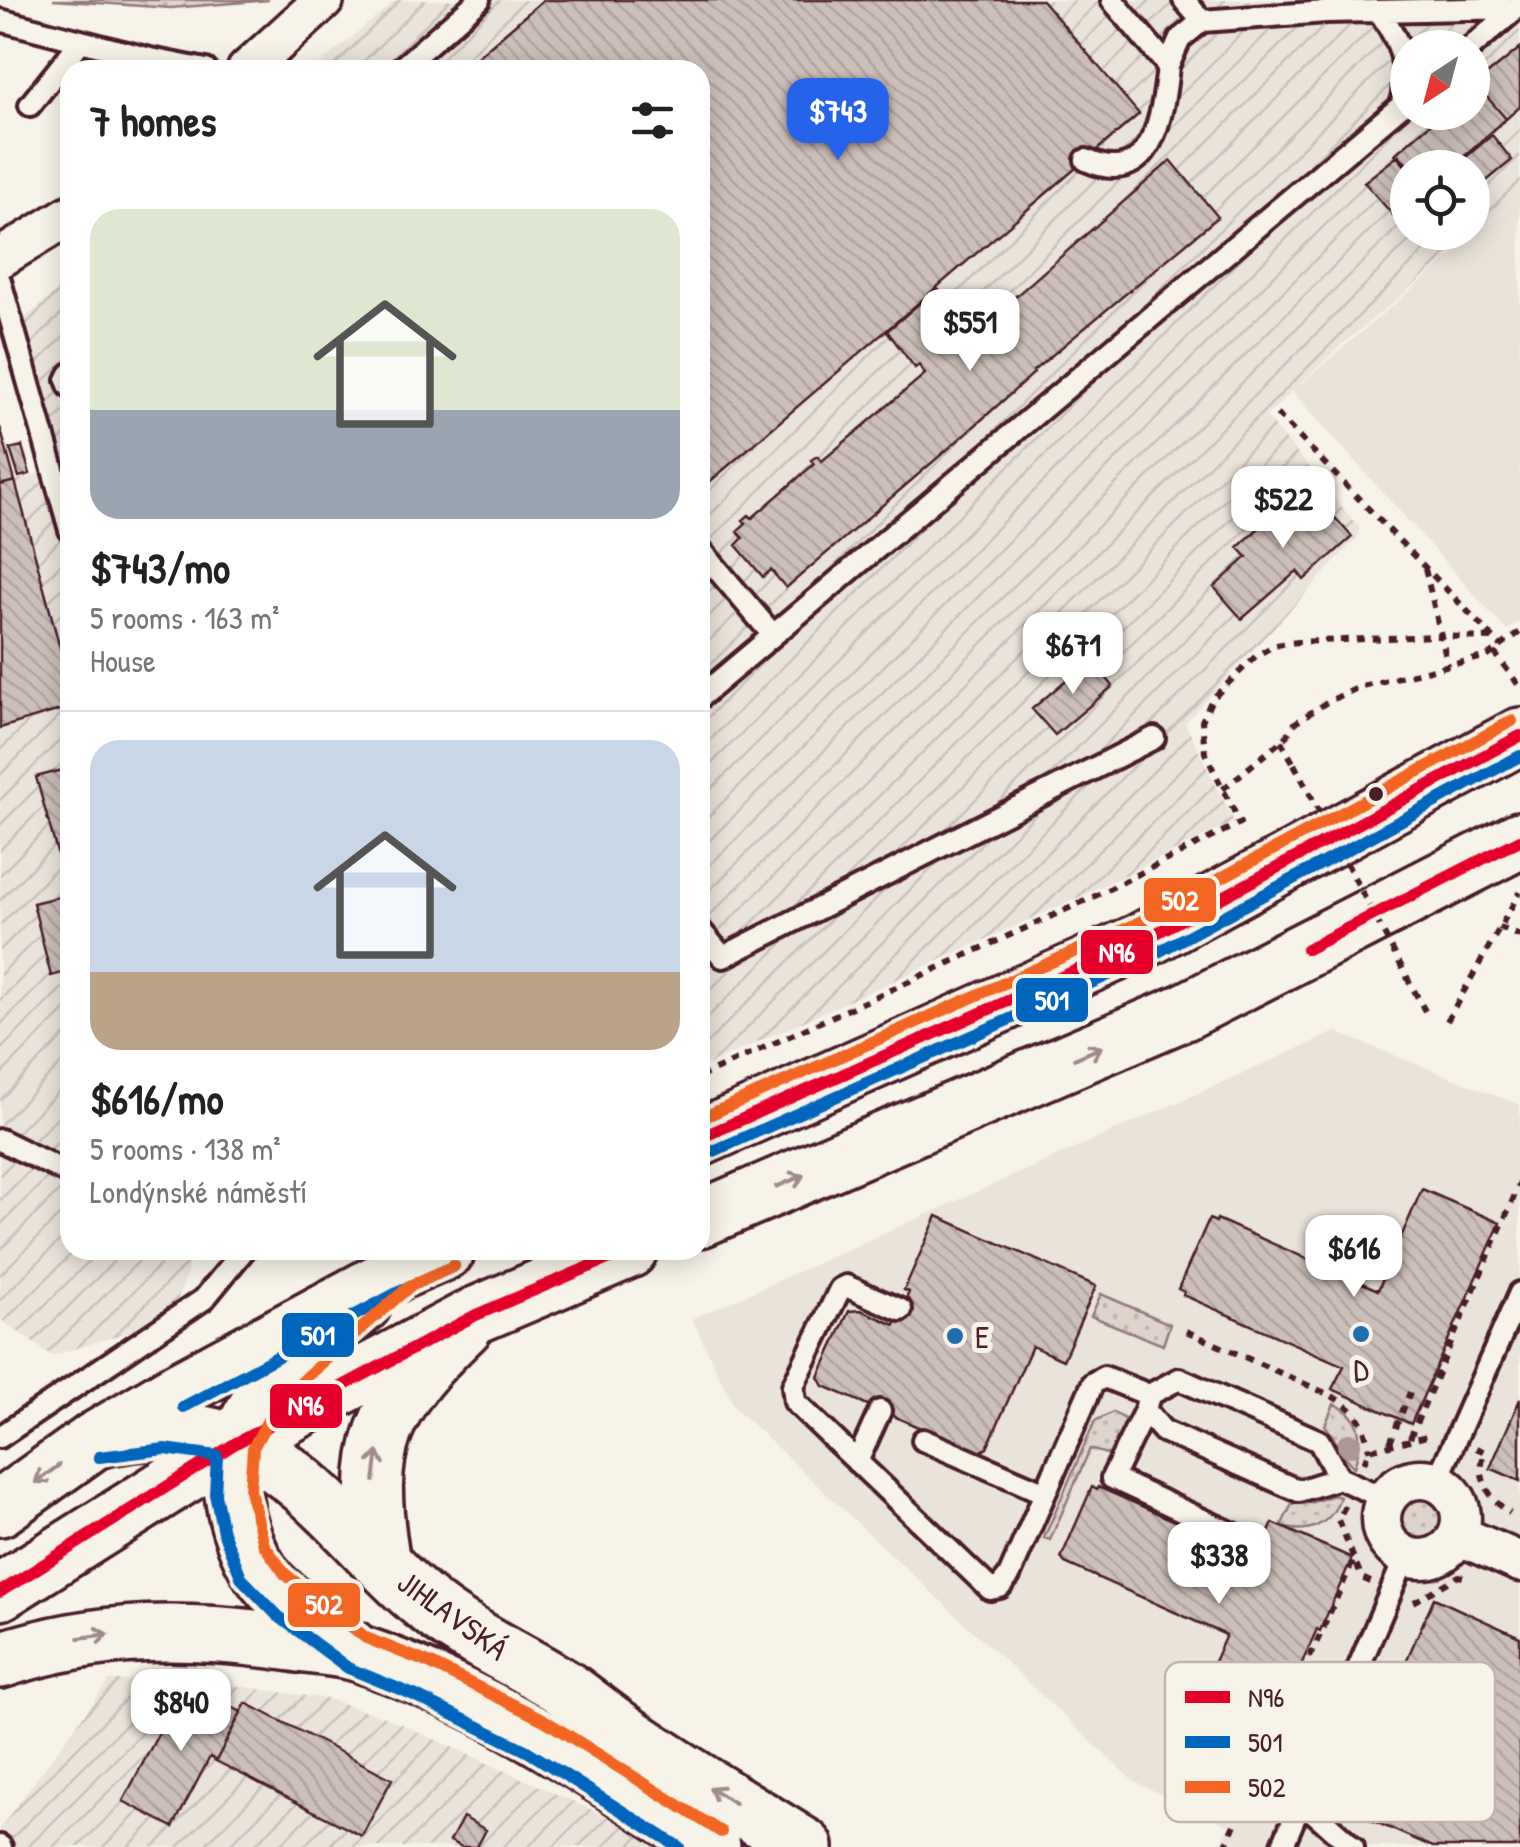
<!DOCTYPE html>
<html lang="en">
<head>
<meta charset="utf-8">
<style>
	:root { --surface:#fff; --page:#f2f2f2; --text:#222; --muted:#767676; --line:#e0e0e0; --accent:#2563eb }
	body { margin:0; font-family:"Patrick Hand",sans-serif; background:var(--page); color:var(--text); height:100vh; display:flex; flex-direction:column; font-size:38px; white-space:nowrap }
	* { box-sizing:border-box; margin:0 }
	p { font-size:32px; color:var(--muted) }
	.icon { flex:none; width:55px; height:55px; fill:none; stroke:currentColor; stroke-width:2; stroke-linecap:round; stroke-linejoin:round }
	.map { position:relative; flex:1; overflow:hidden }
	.side { position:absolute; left:60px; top:60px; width:650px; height:1200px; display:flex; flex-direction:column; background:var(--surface); border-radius:30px; box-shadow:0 5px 25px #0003 }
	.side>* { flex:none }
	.needle { width:65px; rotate:216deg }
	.tools { position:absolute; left:1390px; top:30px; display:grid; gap:20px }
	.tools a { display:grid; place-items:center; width:100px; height:100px; border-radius:50%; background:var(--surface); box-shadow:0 5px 25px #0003; font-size:50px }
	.price { position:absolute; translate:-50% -85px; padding:0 22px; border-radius:20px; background:#fff; color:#222; font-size:32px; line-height:65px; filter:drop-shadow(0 2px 5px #0008) }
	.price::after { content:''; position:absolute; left:50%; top:60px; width:30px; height:22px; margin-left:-15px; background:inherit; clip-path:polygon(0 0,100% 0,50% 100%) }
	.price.on { background:var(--accent); color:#fff }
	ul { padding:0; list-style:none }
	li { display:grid; align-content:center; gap:20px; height:530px; padding:0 30px }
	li+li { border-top:2px solid var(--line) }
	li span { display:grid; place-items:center; height:310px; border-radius:30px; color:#555 }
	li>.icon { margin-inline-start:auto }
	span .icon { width:180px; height:180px; fill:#fffc; stroke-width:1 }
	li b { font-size:42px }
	h2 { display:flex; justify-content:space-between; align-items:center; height:120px; padding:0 30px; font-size:42px }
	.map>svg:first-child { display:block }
</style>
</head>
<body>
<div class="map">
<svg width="1520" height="1847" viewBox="0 0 1520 1847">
	<defs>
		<pattern id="industrial-furrows" width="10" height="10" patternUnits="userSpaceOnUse" patternTransform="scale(2.5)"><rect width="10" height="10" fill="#eae3da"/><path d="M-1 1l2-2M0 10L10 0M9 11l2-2" fill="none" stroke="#cac2bb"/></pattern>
		<pattern id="grass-dots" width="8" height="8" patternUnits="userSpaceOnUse" patternTransform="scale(2.5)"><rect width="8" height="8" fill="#ded4cc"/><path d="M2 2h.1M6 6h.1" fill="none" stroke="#c0b6af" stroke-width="1.8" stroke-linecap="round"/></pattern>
		<pattern id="building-back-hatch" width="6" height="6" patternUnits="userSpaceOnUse" patternTransform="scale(2.5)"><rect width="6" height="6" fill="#ccbfb9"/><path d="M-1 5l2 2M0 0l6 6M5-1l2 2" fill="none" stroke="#b1a49f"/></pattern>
	</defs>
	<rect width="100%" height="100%" fill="#f7f3e8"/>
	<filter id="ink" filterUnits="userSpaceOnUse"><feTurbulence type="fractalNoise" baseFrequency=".01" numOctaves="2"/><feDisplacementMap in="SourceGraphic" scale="20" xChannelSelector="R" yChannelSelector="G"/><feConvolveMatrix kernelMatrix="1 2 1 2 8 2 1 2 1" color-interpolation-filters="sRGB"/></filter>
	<g filter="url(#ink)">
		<path fill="#eae3da" d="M 1520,197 L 1520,621 L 1507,631 L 1292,391 Z
			M 1336,1032 L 1520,1105 L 1520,1847 L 1220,1847 L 1229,1826 L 1133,1781 L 735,1408 L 692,1319 Z"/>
		<path fill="url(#industrial-furrows)" fill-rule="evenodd" d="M 396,0 L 1520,0 L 1520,197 L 1338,348 L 1266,416 L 1359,527 L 1358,537 L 1185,723 L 1234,822 L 1086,894 L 700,1068 L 700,70 L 313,70 ZM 1408,48 L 1472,48 L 1472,112 L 1408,112 ZM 1408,168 L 1472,168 L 1472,232 L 1408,232 Z
			M 70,280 L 70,1250 L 188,1250 L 187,1274 L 177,1301 L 151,1325 L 52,1356 L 0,1319 L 0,427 L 15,481 L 62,466 L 35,377 L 25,318 Z
			M 198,1680 L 327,1699 L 385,1717 L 639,1831 L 663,1847 L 0,1847 L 0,1828 L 109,1681 Z"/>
		<path fill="url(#grass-dots)" stroke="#947a7c" stroke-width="2.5" d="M 53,0 L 269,0 L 171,8 Z
			M 1101,1294 L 1170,1324 L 1163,1345 L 1091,1316 Z
			M 1334,1404 C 1363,1416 1363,1440 1354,1467 C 1341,1457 1336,1438 1325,1425 Z
			M 1113,1412 L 1126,1420 L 1113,1456 L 1090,1449 L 1050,1540 L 1044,1538 L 1095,1421 Z
			M1400 1516a24 24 0 1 1 48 0a24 24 0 1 1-48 0Z
			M 1334,1495 L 1340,1497 C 1332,1524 1308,1536 1281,1526 L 1292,1504 L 1310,1503 Z"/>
		<path fill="url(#building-back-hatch)" stroke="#4a1f2b" stroke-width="2.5" d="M 543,0 L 1042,0 L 1139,114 L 700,490 L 700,70 L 462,70 Z
			M 1520,48 L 1520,107 L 1506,119 L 1476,84 Z
			M 1476,84 L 1506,119 L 1450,168 L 1408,169 L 1395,154 L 1444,112 L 1472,112 L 1472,88 Z
			M 1492,135 L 1512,160 L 1472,193 L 1472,168 L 1453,168 Z
			M 1399,155 L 1410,168 L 1408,232 L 1364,182 Z
			M 1171,160 L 1218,217 L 1033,371 L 1034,373 L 970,430 L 786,588 L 771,570 L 763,577 L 736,545 L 743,538 L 737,531 L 746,523 L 743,520 L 749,515 L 752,518 L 814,464 L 811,460 L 817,456 L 822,461 L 925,374 L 919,365 L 915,368 L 887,331 L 937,288 L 975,332 Z
			M 0,427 L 15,481 L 0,485 Z
			M 22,446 L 30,474 L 19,477 L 10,449 Z
			M 15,481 L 70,685 L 70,707 L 0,728 L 0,485 Z
			M 1306,485 L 1352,537 L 1304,580 L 1297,571 L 1242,619 L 1214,587 L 1247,557 L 1238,547 Z
			M 1091,659 L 1113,686 L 1055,735 L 1032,709 Z
			M 70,768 L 70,872 L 63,874 L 36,777 Z
			M 70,894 L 70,971 L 51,976 L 33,903 Z
			M 1422,1189 L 1500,1223 L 1411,1424 L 1332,1389 L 1344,1366 L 1183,1295 L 1184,1292 L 1178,1289 L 1209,1219 L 1216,1222 L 1217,1219 L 1378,1290 Z
			M 937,1216 L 1096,1286 L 1063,1360 L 1032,1346 L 987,1448 L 978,1453 L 824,1386 L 819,1377 L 849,1311 L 861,1310 L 895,1325 L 909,1292 L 904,1290 Z
			M 1520,1399 L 1520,1481 L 1490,1468 Z
			M 1092,1487 L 1097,1490 L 1098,1487 L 1258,1557 L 1273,1523 L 1352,1558 L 1320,1631 L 1317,1629 L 1256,1767 L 1181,1735 L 1226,1635 L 1065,1563 L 1061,1558 Z
			M 1434,1598 L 1520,1637 L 1520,1847 L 1433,1847 L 1348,1810 L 1396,1703 L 1389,1700 Z
			M 185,1683 L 241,1712 L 216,1761 L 210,1757 L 173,1827 L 123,1801 Z
			M 246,1703 L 392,1779 L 362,1836 L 216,1761 Z
			M 463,1817 L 486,1830 L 477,1847 L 462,1847 L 450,1841 Z"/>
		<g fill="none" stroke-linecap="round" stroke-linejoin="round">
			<defs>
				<path id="service" d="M 1184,0 L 1202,21 L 1326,12 L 1516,8
					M 1379,11 C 1403,46 1407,62 1402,105
					M 0,20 L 150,59 L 206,70
					M 1470,48 L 1518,7
					M 1168,66 L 1180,39 L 1202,21
					M 399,70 L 479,0
					M 30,105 L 81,41
					M 1086,160 C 1153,191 1163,113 1168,66 L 1112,0
					M 0,281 L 70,530
					M 70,374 L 67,380 L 70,387
					M 700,549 L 773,635
					M 700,697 L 1408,100
					M 700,930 L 723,957 L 1154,738
					M 0,1140 L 70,1174
					M 901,1310 L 846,1286 L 840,1289 L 793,1386 L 795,1402 L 990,1589 L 1000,1587 L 1009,1576 L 1093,1383 L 1104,1377 L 1149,1395
					M 1145,1410 L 1112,1478 L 1257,1545
					M 0,1437 L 204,1299 L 244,1250
					M 923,1440 L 1045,1493
					M 857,1462 L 880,1411
					M 1339,1478 L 1319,1441 L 1179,1379 L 1149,1395 L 1145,1410 L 1163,1431 L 1299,1491 L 1339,1478 L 1386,1499
					M 1437,1481 L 1520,1293
					M 1302,1802 L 1353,1847
					M 0,1846 L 1,1847
					M 1282,1847 L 1406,1556"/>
				<path id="minor" d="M 247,70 L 324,0
					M 0,258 L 70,215
					M1381 1519a40 40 0 1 1 80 0a40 40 0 1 1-80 0Z
					M 1458,1535 L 1520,1562"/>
				<path id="secondary" d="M 95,1440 C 141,1429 191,1425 237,1444 C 321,1479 368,1562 439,1614 C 480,1644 528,1664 570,1692 C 588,1705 606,1720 625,1733 C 683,1773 745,1809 805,1847
					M 382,1563 C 362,1445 379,1409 464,1327
					M 351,1648 C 325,1629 295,1610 272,1587 C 254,1568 245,1545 238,1520 C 210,1418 296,1362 363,1304
					M 0,1660 C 101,1627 189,1628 293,1643 C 314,1647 339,1647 360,1654 C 487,1696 601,1775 712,1847"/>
				<path id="primary" d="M 0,1508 L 95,1440 L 175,1392 L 400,1271 L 442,1253
					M 0,1592 L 236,1443 L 476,1315"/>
				<path id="trunk" d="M 700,1138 L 1140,942 L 1520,736
					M 700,1219 L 1184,1012 L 1520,840
					M 442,1253 L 447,1250
					M 476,1315 L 629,1250"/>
			</defs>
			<use href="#service" stroke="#4a1f2b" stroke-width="28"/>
			<use href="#minor" stroke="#4a1f2b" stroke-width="45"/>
			<use href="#secondary" stroke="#4a1f2b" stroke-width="62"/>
			<use href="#primary" stroke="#4a1f2b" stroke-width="62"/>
			<use href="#trunk" stroke="#4a1f2b" stroke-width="62"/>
			<path stroke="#4a1f2b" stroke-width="6" stroke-dasharray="8 8" stroke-linecap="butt" d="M 1277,414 L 1501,646
				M 1425,569 L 1448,665
				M 1494,652 L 1520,687
				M 1281,741 L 1294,764
				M 1223,789 L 1286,737 L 1295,723 L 1327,702 L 1362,686 L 1488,656 L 1520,632
				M 1499,927 L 1520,936
				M 1447,1021 L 1520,892
				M 700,1077 L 1091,898 L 1240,823 L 1205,753 L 1202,721 L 1212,699 L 1256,656 L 1275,645 L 1298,642 L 1435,636 L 1493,638
				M 1186,1331 L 1332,1396 C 1358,1412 1363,1419 1369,1450
				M 1410,1438 L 1520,1183
				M 1390,1443 L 1410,1392
				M 1476,1448 L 1485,1452 C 1475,1477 1489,1499 1510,1513
				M 1364,1463 L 1369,1450 L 1431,1435
				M 1345,1506 L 1338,1520 L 1362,1578 L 1371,1582
				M 1414,1602 L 1459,1576 L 1463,1577
				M 1299,1683 L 1321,1692
				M 1364,1712 L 1388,1722
				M 1225,1847 L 1354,1559"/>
			<use href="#service" stroke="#f7f3e8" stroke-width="20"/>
			<use href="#minor" stroke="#f7f3e8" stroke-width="38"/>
			<use href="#secondary" stroke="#f7f3e8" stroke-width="55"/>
			<use href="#primary" stroke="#f7f3e8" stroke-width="55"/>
			<use href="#trunk" stroke="#f7f3e8" stroke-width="55"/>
			<path stroke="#4a1f2b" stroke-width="6" stroke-dasharray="8 8" stroke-linecap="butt" d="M 1294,764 L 1425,1011"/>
			<defs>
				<path id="bus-1" d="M 1307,949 L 1520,840
					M 700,1138 L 1140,942 L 1520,736
					M 0,1592 L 236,1443 L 476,1315 L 629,1250"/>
				<path id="bus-2" d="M 707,1154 L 1147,958 L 1520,756
					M 183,1407 L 408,1287 L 454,1266
					M 99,1457 L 165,1449 L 217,1456 L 215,1494 L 223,1532 L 242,1579 L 278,1616 L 348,1668 L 414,1695 L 527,1751 L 679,1847"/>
				<path id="bus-3" d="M 700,1119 L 1132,926 L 1512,721
					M 454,1266 L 410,1286 L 307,1376 L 268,1420 L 253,1448 L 250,1490 L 264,1545 L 285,1574 L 366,1638 L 429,1663 L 544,1720 L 721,1832"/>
			</defs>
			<use href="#bus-1" stroke="#f7f3e8" stroke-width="20"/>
			<use href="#bus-2" stroke="#f7f3e8" stroke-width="20"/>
			<use href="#bus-3" stroke="#f7f3e8" stroke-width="20"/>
			<use href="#bus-1" stroke="#e4002b" stroke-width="12"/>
			<use href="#bus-2" stroke="#0065bd" stroke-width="12"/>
			<use href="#bus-3" stroke="#f26522" stroke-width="12"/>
		</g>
		<circle fill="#ac9796" cx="1349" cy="1445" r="12"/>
		<defs><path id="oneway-shaft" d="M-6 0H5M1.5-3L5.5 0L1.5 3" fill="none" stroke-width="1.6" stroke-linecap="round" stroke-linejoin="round" transform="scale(2.5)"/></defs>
		<g stroke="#a0898a">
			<use href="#oneway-shaft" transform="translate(1088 1053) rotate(-23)"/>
			<use href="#oneway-shaft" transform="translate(790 1181) rotate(-23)"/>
			<use href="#oneway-shaft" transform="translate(376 1466) rotate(-83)"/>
			<use href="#oneway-shaft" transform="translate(47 1474) rotate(144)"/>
			<use href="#oneway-shaft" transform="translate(94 1636) rotate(-8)"/>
			<use href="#oneway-shaft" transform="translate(722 1795) rotate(-148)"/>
		</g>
	</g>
	<circle fill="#4a1f2b" stroke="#f7f3e8" stroke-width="4" cx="1376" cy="794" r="9"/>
	<g fill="#1f6fb2" stroke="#f7f3e8" stroke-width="4">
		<circle cx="1361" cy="1334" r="10"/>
		<circle cx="955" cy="1336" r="10"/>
	</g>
	<g text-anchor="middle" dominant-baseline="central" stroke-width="10" stroke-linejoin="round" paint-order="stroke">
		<g font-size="32" fill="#4a1f2b" stroke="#f7f3e8" text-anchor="start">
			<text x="975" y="1336">E</text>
			<text x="1361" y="1369" text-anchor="middle">D</text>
		</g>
		<g font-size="32" fill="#4a1f2b" stroke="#f7f3e8">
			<text transform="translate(453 1615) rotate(36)">JIHLAVSKÁ</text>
		</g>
	</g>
	<rect x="1165" y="1662" width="330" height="160" rx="15" fill="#f7f3e8" stroke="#c3b3af" stroke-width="2.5"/>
	<rect x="1185" y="1691" width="45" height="12" fill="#e4002b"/>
	<rect x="1185" y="1736" width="45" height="12" fill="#0065bd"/>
	<rect x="1185" y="1781" width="45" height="12" fill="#f26522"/>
	<g font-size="28" fill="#4a1f2b">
		<text x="1248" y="1707">N96</text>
		<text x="1248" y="1752">501</text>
		<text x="1248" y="1797">502</text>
	</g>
	<g stroke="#f7f3e8" stroke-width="4">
		<rect x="1142" y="876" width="76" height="48" rx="10" fill="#f26522"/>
		<rect x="1079" y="928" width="76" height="48" rx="10" fill="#e4002b"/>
		<rect x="1014" y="976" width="76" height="48" rx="10" fill="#0065bd"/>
		<rect x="280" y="1311" width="76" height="48" rx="10" fill="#0065bd"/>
		<rect x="268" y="1382" width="76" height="48" rx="10" fill="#e4002b"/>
		<rect x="286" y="1581" width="76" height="48" rx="10" fill="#f26522"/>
	</g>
	<g font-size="28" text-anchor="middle" font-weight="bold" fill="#fff">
		<text x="1180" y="910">502</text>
		<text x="1117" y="962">N96</text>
		<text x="1052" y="1010">501</text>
		<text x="318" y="1345">501</text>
		<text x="306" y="1415">N96</text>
		<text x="324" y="1614">502</text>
	</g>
</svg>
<div class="tools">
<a><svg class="needle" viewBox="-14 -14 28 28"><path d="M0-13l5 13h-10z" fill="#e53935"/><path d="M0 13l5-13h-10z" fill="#767676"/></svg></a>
<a><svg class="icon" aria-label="locate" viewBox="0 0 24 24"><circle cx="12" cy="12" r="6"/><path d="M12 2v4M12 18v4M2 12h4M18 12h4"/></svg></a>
</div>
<b class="price on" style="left:838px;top:163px">$743</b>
<b class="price" style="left:970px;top:374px">$551</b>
<b class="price" style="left:1283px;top:551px">$522</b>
<b class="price" style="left:1073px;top:697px">$671</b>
<b class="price" style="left:1354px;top:1300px">$616</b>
<b class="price" style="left:1219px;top:1607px">$338</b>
<b class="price" style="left:181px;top:1754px">$840</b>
<section class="side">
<h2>7 homes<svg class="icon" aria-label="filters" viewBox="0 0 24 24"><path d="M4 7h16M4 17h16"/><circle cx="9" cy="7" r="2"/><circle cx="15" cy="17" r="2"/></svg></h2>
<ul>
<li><span style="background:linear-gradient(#dfe7d0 65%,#9aa5b1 0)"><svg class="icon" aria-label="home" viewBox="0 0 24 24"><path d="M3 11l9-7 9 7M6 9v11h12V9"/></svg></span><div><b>$743/mo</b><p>5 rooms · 163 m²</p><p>House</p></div></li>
<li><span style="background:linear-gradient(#c9d6e8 75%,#b9a48a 0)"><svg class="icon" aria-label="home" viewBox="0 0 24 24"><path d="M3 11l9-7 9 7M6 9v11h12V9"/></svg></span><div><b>$616/mo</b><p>5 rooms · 138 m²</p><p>Londýnské náměstí</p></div></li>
</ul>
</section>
</div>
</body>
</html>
